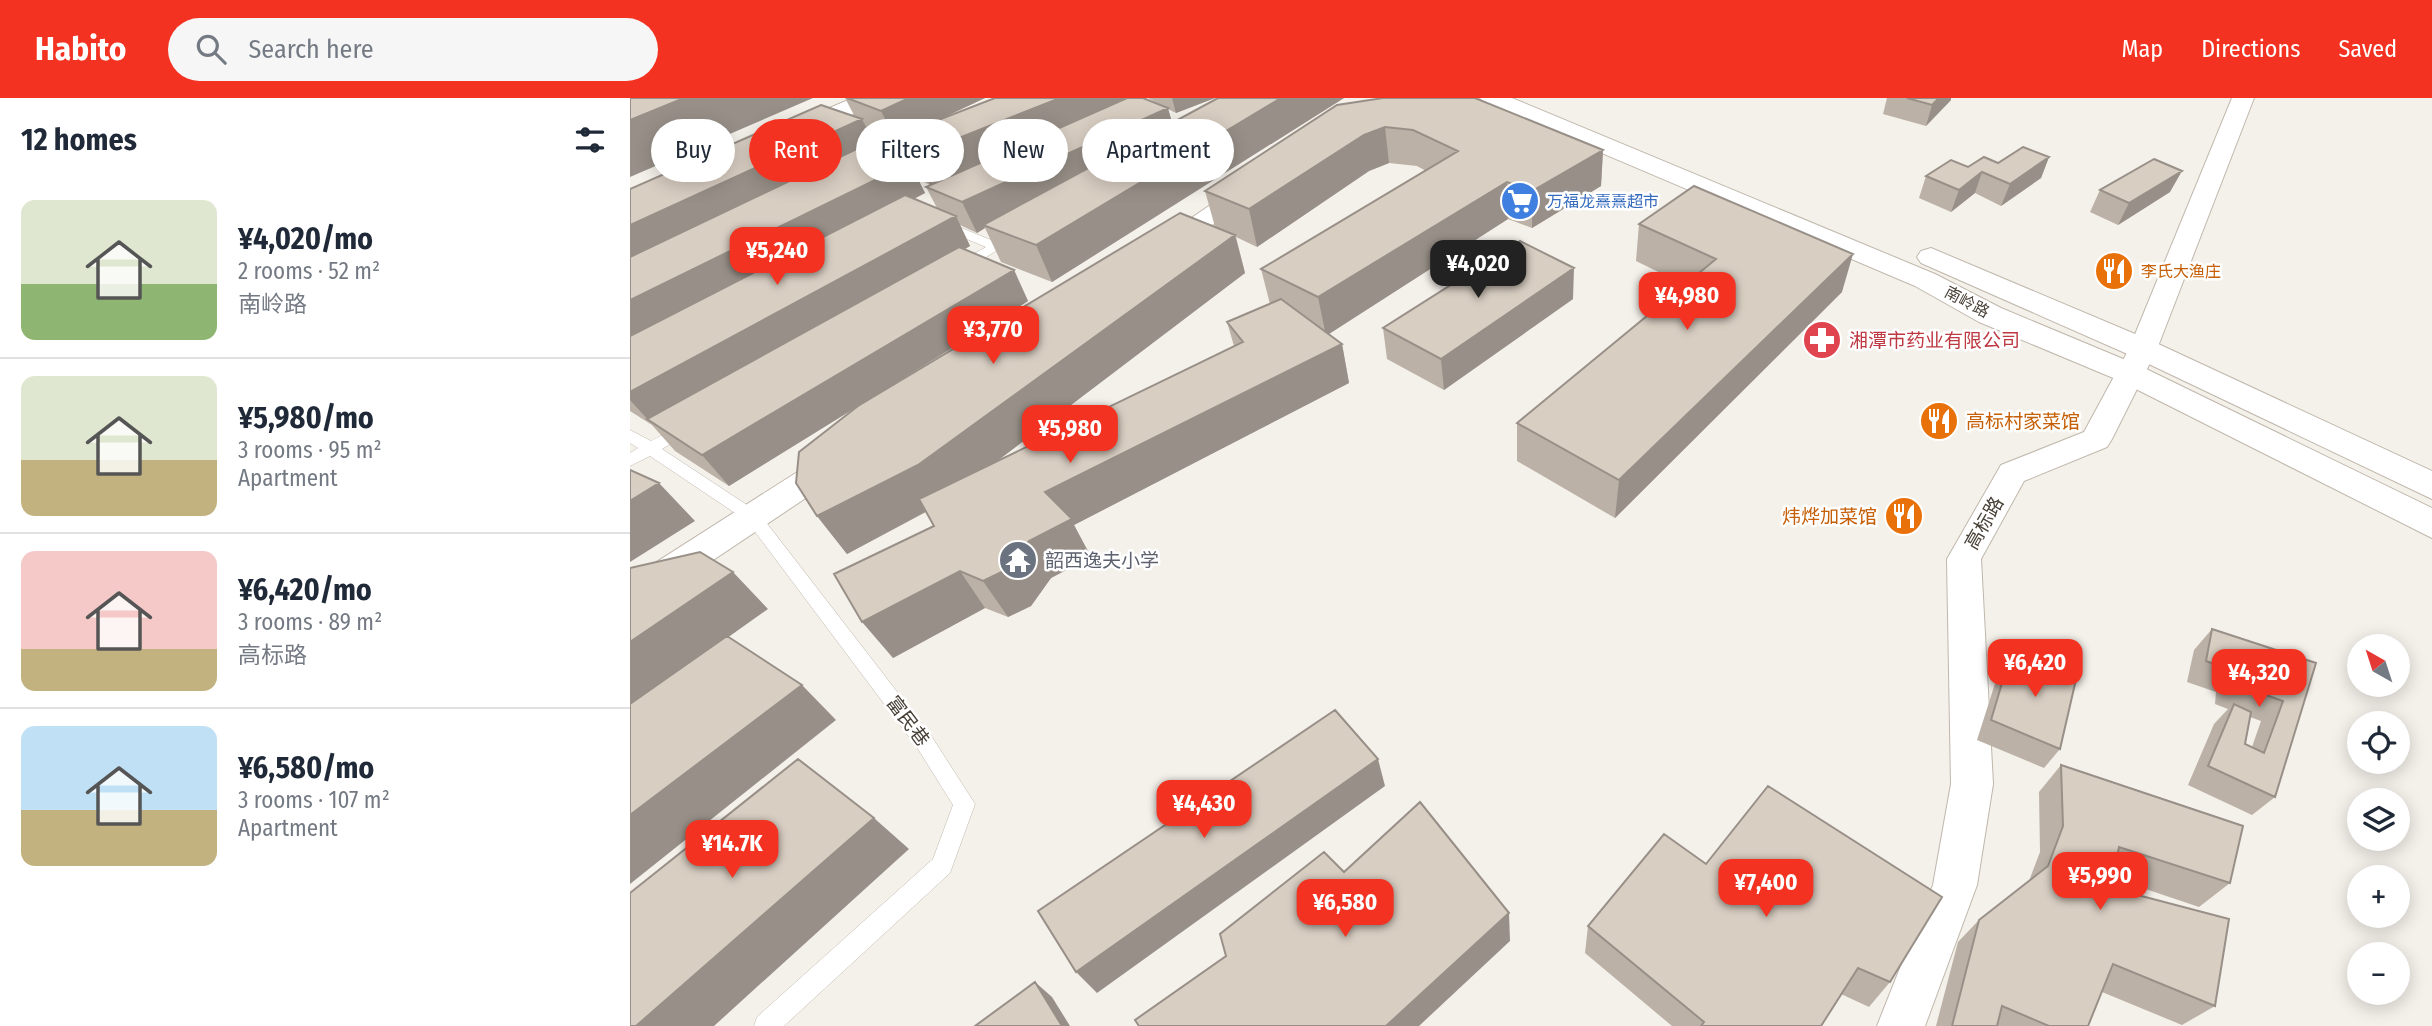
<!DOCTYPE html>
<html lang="en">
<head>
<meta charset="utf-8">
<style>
	:root { --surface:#fff; --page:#f6f6f7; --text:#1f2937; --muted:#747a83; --line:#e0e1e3; --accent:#f43221 }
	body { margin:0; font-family:"Fira Sans Condensed","Noto Sans SC",sans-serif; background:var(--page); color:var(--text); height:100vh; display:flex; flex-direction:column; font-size:26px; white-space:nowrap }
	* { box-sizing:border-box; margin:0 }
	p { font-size:23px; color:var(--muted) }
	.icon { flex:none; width:38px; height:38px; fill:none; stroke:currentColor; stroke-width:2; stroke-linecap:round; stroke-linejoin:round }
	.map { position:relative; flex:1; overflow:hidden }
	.details { display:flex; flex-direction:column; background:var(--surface); width:630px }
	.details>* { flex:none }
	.guide { position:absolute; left:21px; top:21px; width:665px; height:63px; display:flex; gap:14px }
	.needle { width:46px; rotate:321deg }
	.fabs { position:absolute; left:1717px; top:536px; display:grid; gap:14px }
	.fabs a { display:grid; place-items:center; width:63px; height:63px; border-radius:50%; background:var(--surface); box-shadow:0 4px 18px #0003; font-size:35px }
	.price { position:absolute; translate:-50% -60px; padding:0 16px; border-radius:14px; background:var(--accent); color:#fff; font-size:23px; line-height:46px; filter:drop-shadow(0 2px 4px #0008) }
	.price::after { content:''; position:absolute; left:50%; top:42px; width:21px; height:16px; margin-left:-10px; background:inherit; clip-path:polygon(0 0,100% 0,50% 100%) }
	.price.selected { background:#222; color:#fff }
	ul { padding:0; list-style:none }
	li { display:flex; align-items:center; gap:21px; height:175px; padding:0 21px }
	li+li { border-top:2px solid var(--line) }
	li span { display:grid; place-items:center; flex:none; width:196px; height:140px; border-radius:14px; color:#555 }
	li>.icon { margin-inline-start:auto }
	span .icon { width:84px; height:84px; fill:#fffc; stroke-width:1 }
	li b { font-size:30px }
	h2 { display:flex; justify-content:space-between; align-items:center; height:84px; padding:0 21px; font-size:30px }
	.chip { padding:0 24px; border-radius:32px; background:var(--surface); box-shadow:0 4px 18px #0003; font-size:24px; line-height:63px }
	.chip.selected { background:var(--accent); color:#fff }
	header { display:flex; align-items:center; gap:42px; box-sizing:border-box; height:98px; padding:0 35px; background:var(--accent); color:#fff }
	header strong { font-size:33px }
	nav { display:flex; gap:38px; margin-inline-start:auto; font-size:24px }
	.search { width:490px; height:63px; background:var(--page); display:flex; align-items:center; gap:18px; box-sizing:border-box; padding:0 24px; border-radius:38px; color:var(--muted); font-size:26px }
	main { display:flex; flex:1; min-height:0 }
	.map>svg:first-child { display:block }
</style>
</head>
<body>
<header>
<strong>Habito</strong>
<div class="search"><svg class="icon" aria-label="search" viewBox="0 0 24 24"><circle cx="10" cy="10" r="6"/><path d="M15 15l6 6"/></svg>Search here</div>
<nav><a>Map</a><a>Directions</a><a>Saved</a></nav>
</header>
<main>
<section class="details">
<h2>12 homes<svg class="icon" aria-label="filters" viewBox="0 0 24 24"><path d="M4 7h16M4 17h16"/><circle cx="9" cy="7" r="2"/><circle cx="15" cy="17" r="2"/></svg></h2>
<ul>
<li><span style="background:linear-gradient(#dfe7d0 60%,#8fb573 0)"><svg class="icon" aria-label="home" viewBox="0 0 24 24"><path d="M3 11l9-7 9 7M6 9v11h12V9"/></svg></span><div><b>¥4,020/mo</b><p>2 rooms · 52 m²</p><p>南岭路</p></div></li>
<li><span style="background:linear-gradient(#dfe7d0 60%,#c2b280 0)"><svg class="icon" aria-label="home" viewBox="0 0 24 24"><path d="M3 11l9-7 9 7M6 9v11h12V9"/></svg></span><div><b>¥5,980/mo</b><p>3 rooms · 95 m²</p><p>Apartment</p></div></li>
<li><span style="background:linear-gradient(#f6c9c9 70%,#c2b280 0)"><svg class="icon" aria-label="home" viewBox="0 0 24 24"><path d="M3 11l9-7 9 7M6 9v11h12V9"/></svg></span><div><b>¥6,420/mo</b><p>3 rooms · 89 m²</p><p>高标路</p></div></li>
<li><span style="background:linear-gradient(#bfe0f5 60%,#c2b280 0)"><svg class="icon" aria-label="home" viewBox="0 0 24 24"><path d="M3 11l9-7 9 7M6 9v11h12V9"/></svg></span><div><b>¥6,580/mo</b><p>3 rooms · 107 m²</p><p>Apartment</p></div></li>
</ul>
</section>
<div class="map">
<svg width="1802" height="928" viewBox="0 0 1802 928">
	<rect width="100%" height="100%" fill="#f4f0ea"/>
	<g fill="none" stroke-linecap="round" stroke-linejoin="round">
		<defs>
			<path id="service" d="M 314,123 L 371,146 L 372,149 L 336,172 L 326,172 L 326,166 L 356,149 L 310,130 L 310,124 Z
				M 56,325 L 64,330 L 61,334 L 32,351 L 129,415 L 302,639 L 345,706 L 320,775 L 154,928 L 124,928 L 127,919 L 303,761 L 323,707 L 288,651 L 117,423 L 20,358 L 0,368 L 0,355 L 8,350 L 0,345 L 0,332 L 21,343 Z"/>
			<path id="minor" d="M 223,0 L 252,0 L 249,5 L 175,37 L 159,37 L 156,32 L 159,27 Z
				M 1602,0 L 1624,0 L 1527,251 L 1482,341 L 1477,349 L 1394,383 L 1351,461 L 1363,686 L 1347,787 L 1295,928 L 1247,928 L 1303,787 L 1321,686 L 1317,461 L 1371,367 L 1454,334 L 1499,251 Z
				M 620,84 L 629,86 L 632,91 L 629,96 L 541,154 L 523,154 L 519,149 L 611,86 Z
				M 208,352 L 219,355 L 224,363 L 219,371 L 13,509 L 0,513 L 0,481 L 197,355 Z"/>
			<path id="tertiary" d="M 850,0 L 882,0 L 1305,176 L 1371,210 L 1510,268 L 1802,410 L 1802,440 L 1488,282 L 1349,224 L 1285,188 L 854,5 Z
				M 1301,150 L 1524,244 L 1802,373 L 1802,401 L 1502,258 L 1291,165 L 1287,159 L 1291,153 Z"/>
		</defs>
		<use href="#service" stroke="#c0b7ac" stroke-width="1"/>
		<use href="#minor" stroke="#c0b7ac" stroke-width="2"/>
		<use href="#tertiary" stroke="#c0b7ac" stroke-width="2"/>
		<use href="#service" fill="#fff" fill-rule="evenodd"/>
		<use href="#minor" fill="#fff" fill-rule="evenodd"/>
		<use href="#tertiary" fill="#fff" fill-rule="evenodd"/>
	</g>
	<path fill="#bbb1a7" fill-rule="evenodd" d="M 215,0 L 355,0 L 312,20 L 533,8 L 518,0 L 585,0 L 546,15 L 538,11 L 542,25 L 588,0 L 714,0 L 422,184 L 371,164 L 355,130 L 347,135 L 330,127 L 340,148 L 335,151 L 384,172 L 398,203 L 99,388 L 45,353 L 22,327 L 0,313 L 0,91 L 225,19 ZM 237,31 L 261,40 L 254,43 L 262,58 L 245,51 L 247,51 ZM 288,81 L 300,87 L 296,89 L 307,110 L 284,101 L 295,95 Z
		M 1257,0 L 1321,0 L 1321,2 L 1296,28 L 1253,16 Z
		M 707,7 L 973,52 L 971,88 L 902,130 L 878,121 L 698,236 L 712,246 L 719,285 L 444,427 L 461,459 L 421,480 L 401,508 L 378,519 L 355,510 L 263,560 L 304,428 L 296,414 L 217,456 L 187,418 L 585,129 L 575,93 ZM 759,65 L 787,68 L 796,73 L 631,171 L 640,206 L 597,224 L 604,248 L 367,363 L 615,175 L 606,139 L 627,149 L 739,73 Z
		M 1419,59 L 1411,80 L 1371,108 L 1345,95 L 1321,114 L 1289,100 L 1296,78 L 1338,69 Z
		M 1470,92 L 1540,94 L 1488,127 L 1460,114 Z
		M 1009,126 L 1212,194 L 985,420 L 887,363 L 887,325 L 1055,187 L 1006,163 Z
		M 943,201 L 814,292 L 757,261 L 753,230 Z
		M 1582,531 L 1686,565 L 1645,699 L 1622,717 L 1558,687 L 1584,626 L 1598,611 L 1585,606 L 1586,594 L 1557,584 L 1564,552 ZM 1620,619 L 1631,623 L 1622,649 L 1615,646 Z
		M 1382,552 L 1430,651 L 1414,670 L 1347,642 L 1369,573 Z
		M 1431,667 L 1600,785 L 1569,809 L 1483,780 L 1481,790 L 1585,908 L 1552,927 L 1472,894 L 1458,928 L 1306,928 L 1328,844 L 1349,822 L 1399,783 L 1410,754 L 1409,694 Z
		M 1076,766 L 1260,884 L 1239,909 L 1211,896 L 1191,928 L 1042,928 L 955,855 L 958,828 Z"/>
	<path fill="#989088" d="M 8,0 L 183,0 L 0,79 L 0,3 Z
		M 279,0 L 355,0 L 266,42 L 251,13 Z
		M 430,0 L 499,0 L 300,87 L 286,57 Z
		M 542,0 L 585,0 L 546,15 Z
		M 651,0 L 714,0 L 422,184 L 406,147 Z
		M 1309,0 L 1321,0 L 1321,2 L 1296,28 L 1302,7 Z
		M 538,10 L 546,39 L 353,127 L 355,130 L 347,135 L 332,104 Z
		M 232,21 L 247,51 L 0,169 L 0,127 Z
		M 755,29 L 759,65 L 739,73 L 627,149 L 619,111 L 734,37 Z
		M 973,52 L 971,88 L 902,130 L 902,93 Z
		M 1419,59 L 1411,80 L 1371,108 L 1380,86 Z
		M 280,65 L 295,95 L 0,246 L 0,202 Z
		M 1552,73 L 1540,94 L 1488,127 L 1499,105 Z
		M 1352,74 L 1345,95 L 1321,114 L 1329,92 Z
		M 877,84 L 878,121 L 696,238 L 688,199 Z
		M 326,118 L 340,148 L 25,327 L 19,323 L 0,302 L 0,294 Z
		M 605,137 L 615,175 L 312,405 L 217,456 L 187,418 Z
		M 1223,156 L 1212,194 L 985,420 L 989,382 Z
		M 944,170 L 943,201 L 814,292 L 811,261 Z
		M 384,172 L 398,203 L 99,388 L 72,357 Z
		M 712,246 L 719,285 L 444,427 L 461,459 L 421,480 L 401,508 L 378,519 L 353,483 L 399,443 L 415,394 Z
		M 29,385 L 65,423 L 0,464 L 0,403 Z
		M 330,473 L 355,510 L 263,560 L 232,524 Z
		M 103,474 L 138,511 L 0,609 L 0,544 Z
		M 172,587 L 206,622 L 0,786 L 0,717 Z
		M 748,661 L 755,688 L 467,895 L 446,874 Z
		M 244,720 L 279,751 L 84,928 L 6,928 Z
		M 879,815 L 880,843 L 789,928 L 756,928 Z
		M 405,884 L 422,899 L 440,928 L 432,928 Z"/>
	<path fill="#d9cec2" stroke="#989088" stroke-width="2" d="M 0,0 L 54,0 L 0,22 Z
		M 217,0 L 279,0 L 251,13 Z
		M 365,0 L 430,0 L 286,57 L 254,43 Z
		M 497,0 L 513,0 L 538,10 L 332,104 L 296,89 Z
		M 588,0 L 651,0 L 406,147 L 353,127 Z
		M 753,0 L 845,0 L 973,52 L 902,93 L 877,84 L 688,199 L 631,171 L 828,53 L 783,32 L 755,29 L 734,37 L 619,111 L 575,93 L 707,7 Z
		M 1277,0 L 1309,0 L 1302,7 Z
		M 191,7 L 232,21 L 0,127 L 0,91 Z
		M 235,47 L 280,65 L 0,202 L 0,159 Z
		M 1393,49 L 1419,59 L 1380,86 L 1352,74 L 1329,92 L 1296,78 L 1321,62 L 1338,69 L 1354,59 L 1368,65 Z
		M 1524,61 L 1552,73 L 1499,105 L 1470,92 Z
		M 1064,88 L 1223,156 L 989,382 L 887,325 L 1086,161 L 1009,126 Z
		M 275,97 L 326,118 L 0,294 L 0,238 Z
		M 550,115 L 605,137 L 288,367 L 187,418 L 166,385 L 169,354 L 228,308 Z
		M 890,143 L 944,170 L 811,261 L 753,230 Z
		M 329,149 L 384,172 L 72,357 L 17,321 Z
		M 651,201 L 712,246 L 415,394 L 442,421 L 399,443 L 378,471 L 353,483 L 330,473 L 232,524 L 204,476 L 304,428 L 289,401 L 613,244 L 597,224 Z
		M 0,372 L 29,385 L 0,403 Z
		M 70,454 L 103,474 L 0,544 L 0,470 Z
		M 1582,531 L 1686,565 L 1645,699 L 1578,668 L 1604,606 L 1621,614 L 1615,646 L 1634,655 L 1653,603 L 1605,586 L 1606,574 L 1576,563 Z
		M 97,538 L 172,587 L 0,717 L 0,606 Z
		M 1382,552 L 1447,577 L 1430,651 L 1361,622 Z
		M 705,612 L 748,661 L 446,874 L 408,813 Z
		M 168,661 L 244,720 L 6,928 L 0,928 L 0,795 Z
		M 1431,667 L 1613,728 L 1600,785 L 1489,749 L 1481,790 L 1599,821 L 1585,908 L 1483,866 L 1458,928 L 1419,928 L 1372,908 L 1367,928 L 1322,928 L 1349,822 L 1418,768 L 1433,728 Z
		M 1138,688 L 1312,799 L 1260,884 L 1228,870 L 1191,928 L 1071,928 L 1074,924 L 958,828 L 1034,736 L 1076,766 Z
		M 790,704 L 879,815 L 756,928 L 509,928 L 505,922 L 596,858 L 590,836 L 694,754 L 714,774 Z
		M 405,884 L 432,928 L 345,928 Z"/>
	<defs>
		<symbol id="supermarket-disc" viewBox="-11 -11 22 22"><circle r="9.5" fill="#3f7fe0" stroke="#fff"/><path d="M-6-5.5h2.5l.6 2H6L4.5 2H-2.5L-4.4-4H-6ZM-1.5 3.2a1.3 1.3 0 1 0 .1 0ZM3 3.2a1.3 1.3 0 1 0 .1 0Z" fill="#fff"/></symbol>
		<symbol id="restaurant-disc" viewBox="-11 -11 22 22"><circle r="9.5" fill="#e8710a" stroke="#fff"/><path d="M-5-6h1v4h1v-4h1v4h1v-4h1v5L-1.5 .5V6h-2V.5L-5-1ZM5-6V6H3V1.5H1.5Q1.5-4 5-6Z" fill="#fff"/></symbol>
		<symbol id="pharmacy-disc" viewBox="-11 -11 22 22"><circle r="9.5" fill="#e0444e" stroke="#fff"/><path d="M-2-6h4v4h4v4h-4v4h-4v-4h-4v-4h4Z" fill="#fff"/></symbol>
		<symbol id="temple-disc" viewBox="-11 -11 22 22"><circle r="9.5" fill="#6b7280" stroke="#fff"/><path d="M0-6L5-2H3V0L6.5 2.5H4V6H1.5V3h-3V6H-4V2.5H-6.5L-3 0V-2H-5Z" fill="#fff"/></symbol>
	</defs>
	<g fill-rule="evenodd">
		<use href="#supermarket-disc" x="868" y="81" width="44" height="44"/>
		<use href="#restaurant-disc" x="1462" y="151" width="44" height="44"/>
		<use href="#pharmacy-disc" x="1170" y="220" width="44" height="44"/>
		<use href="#restaurant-disc" x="1287" y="301" width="44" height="44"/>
		<use href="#restaurant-disc" x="1252" y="396" width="44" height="44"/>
		<use href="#temple-disc" x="366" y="440" width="44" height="44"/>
	</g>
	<g text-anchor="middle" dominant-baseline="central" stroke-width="5" stroke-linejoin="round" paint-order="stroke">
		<g font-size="16" fill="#366cbe" stroke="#fff" text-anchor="start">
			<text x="917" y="103">万福龙熹熹超市</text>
		</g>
		<g font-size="16" fill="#c56008" stroke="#fff" text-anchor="start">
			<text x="1511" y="173">李氏大渔庄</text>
		</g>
		<g font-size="16" fill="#484138" stroke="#fff">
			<text transform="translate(1337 204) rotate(28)">南岭路</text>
		</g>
		<g font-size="19" fill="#be3a42" stroke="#fff" text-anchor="start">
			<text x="1219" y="242">湘潭市药业有限公司</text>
		</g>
		<g font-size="19" fill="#c56008" stroke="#fff" text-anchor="start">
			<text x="1336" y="323">高标村家菜馆</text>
			<text x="1247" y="418" text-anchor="end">炜烨加菜馆</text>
		</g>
		<g font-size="19" fill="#484138" stroke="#fff">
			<text transform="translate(1354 425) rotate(-60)">高标路</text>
			<text transform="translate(278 623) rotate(53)">富民巷</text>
		</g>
		<g font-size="19" fill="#5b616d" stroke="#fff" text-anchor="start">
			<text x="415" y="462">韶西逸夫小学</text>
		</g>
	</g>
</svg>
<div class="fabs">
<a><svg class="needle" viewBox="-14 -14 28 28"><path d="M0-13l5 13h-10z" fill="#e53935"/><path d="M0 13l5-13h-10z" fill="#747a83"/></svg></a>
<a><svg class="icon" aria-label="locate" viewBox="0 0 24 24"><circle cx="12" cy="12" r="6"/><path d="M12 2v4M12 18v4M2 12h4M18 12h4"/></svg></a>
<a><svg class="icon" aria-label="layers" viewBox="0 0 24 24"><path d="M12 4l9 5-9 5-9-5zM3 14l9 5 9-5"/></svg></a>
<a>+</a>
<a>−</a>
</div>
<b class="price" style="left:147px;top:189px">¥5,240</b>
<b class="price selected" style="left:848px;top:202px">¥4,020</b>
<b class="price" style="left:1057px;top:234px">¥4,980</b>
<b class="price" style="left:363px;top:268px">¥3,770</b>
<b class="price" style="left:440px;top:367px">¥5,980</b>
<b class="price" style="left:1405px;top:601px">¥6,420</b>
<b class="price" style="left:1629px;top:611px">¥4,320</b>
<b class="price" style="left:574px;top:742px">¥4,430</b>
<b class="price" style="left:102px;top:782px">¥14.7K</b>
<b class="price" style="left:1470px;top:814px">¥5,990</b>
<b class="price" style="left:1136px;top:821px">¥7,400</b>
<b class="price" style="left:715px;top:841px">¥6,580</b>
<div class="guide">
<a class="chip">Buy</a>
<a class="chip selected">Rent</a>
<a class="chip">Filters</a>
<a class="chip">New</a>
<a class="chip">Apartment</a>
</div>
</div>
</main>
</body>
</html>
